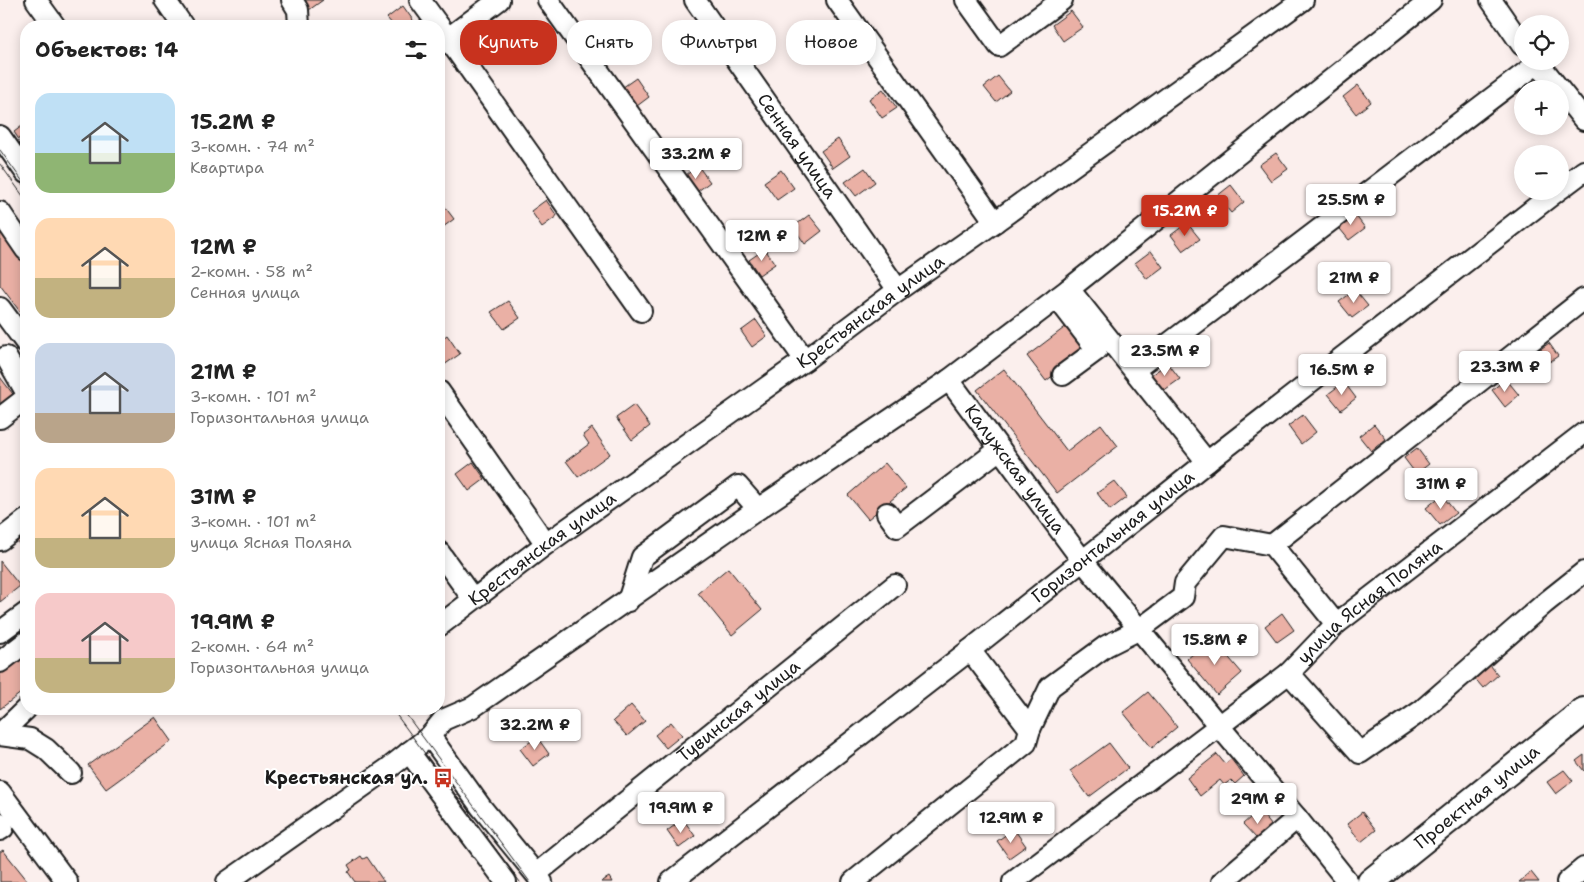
<!DOCTYPE html>
<html lang="ru">
<head>
<meta charset="utf-8">
<style>
	:root { --surface:#fff; --page:#f6f6f6; --text:#222; --muted:#767676; --accent:#c8321e }
	body { margin:0; font-family:"Shantell Sans",sans-serif; background:var(--page); color:var(--text); height:100vh; display:flex; flex-direction:column; font-size:19px; white-space:nowrap }
	* { box-sizing:border-box; margin:0 }
	p { font-size:16px; color:var(--muted) }
	.icon { flex:none; width:28px; height:28px; fill:none; stroke:currentColor; stroke-width:2; stroke-linecap:round; stroke-linejoin:round }
	.map { position:relative; flex:1; overflow:hidden }
	.side { position:absolute; left:20px; top:20px; width:425px; height:695px; display:flex; flex-direction:column; background:var(--surface); border-radius:20px; box-shadow:0 2px 12px #0003 }
	.side>* { flex:none }
	.banner { position:absolute; left:460px; top:20px; width:475px; height:45px; display:flex; gap:10px }
	.tools { position:absolute; left:1514px; top:15px; display:grid; gap:10px }
	.tools a { display:grid; place-items:center; width:55px; height:55px; border-radius:50%; background:var(--surface); box-shadow:0 2px 12px #0003; font-size:25px }
	.price { position:absolute; translate:-50% -42px; padding:0 11px; border-radius:5px; background:#fff; color:#222; font-size:16px; line-height:32px; filter:drop-shadow(0 1px 2px #0008) }
	.price::after { content:''; position:absolute; left:50%; top:30px; width:15px; height:11px; margin-left:-8px; background:inherit; clip-path:polygon(0 0,100% 0,50% 100%) }
	.price.on { background:var(--accent); color:#fff }
	ul { padding:0; list-style:none }
	li { display:flex; align-items:center; gap:15px; height:125px; padding:0 15px }
	li span { display:grid; place-items:center; flex:none; width:140px; height:100px; border-radius:15px; color:#555 }
	li>.icon { margin-inline-start:auto }
	span .icon { width:60px; height:60px; fill:#fffc; stroke-width:1 }
	li b { font-size:21px }
	h2 { display:flex; justify-content:space-between; align-items:center; height:60px; padding:0 15px; font-size:21px }
	.pill { padding:0 18px; border-radius:20px; background:var(--surface); box-shadow:0 2px 12px #0003; font-size:18px; line-height:45px }
	.pill.on { background:var(--accent); color:#fff }
	.map>svg:first-child { display:block }
</style>
</head>
<body>
<div class="map">
<svg width="1584" height="882" viewBox="0 0 1584 882">
	<rect width="100%" height="100%" fill="#fbefed"/>
	<filter id="ink" filterUnits="userSpaceOnUse"><feTurbulence type="fractalNoise" baseFrequency=".02" numOctaves="2"/><feDisplacementMap in="SourceGraphic" scale="10" xChannelSelector="R" yChannelSelector="G"/><feConvolveMatrix kernelMatrix="1 2 1 2 8 2 1 2 1" color-interpolation-filters="sRGB"/></filter>
	<g filter="url(#ink)">
		<path fill="#eab0a5" stroke="#1c1c1c" d="M 302,0 L 323,0 L 309,10 Z
			M 403,6 L 415,23 L 412,26 L 394,26 L 387,18 Z
			M 1071,11 L 1083,27 L 1063,41 L 1052,25 Z
			M 998,76 L 1010,91 L 996,102 L 984,87 Z
			M 636,78 L 649,97 L 633,109 L 619,90 Z
			M 1358,85 L 1371,102 L 1356,114 L 1343,97 Z
			M 883,89 L 897,108 L 882,118 L 869,99 Z
			M 26,123 L 26,150 L 14,132 Z
			M 838,139 L 850,156 L 833,168 L 821,151 Z
			M 1276,153 L 1288,169 L 1271,181 L 1259,165 Z
			M 698,166 L 710,182 L 694,194 L 682,178 Z
			M 865,168 L 875,182 L 856,196 L 845,182 Z
			M 781,170 L 794,188 L 777,200 L 764,182 Z
			M 1231,185 L 1244,202 L 1231,213 L 1217,196 Z
			M 546,200 L 557,216 L 542,227 L 531,211 Z
			M 442,203 L 454,219 L 439,230 L 439,205 Z
			M 1353,212 L 1365,228 L 1349,240 L 1336,224 Z
			M 809,215 L 822,231 L 805,244 L 793,227 Z
			M 1187,223 L 1200,239 L 1183,251 L 1171,235 Z
			M 0,230 L 26,265 L 26,315 L 24,317 L 0,285 Z
			M 765,249 L 775,264 L 759,275 L 749,260 Z
			M 1151,251 L 1163,267 L 1147,279 L 1135,263 Z
			M 1355,290 L 1368,306 L 1352,318 L 1339,302 Z
			M 508,301 L 520,318 L 504,329 L 491,312 Z
			M 756,320 L 767,336 L 752,347 L 741,331 Z
			M 1068,325 L 1087,349 L 1046,381 L 1027,356 Z
			M 447,335 L 460,354 L 444,365 L 439,358 L 439,341 Z
			M 1549,343 L 1558,356 L 1541,368 L 1532,355 Z
			M 1168,363 L 1180,379 L 1163,391 L 1151,375 Z
			M 1004,369 L 1067,451 L 1101,424 L 1118,446 L 1057,493 L 977,390 Z
			M 0,377 L 16,398 L 0,410 Z
			M 1506,379 L 1519,395 L 1505,407 L 1492,390 Z
			M 1344,382 L 1356,398 L 1341,410 L 1328,394 Z
			M 634,405 L 650,426 L 632,440 L 616,418 Z
			M 1303,415 L 1316,432 L 1301,444 L 1288,426 Z
			M 1374,424 L 1386,439 L 1371,451 L 1359,436 Z
			M 592,428 L 610,454 L 578,477 L 566,461 L 589,444 L 583,435 Z
			M 1417,448 L 1429,464 L 1416,474 L 1404,458 Z
			M 473,462 L 485,479 L 469,491 L 457,474 Z
			M 885,463 L 906,488 L 868,519 L 848,495 Z
			M 1114,481 L 1127,497 L 1110,510 L 1097,493 Z
			M 1442,495 L 1456,513 L 1440,525 L 1426,508 Z
			M 26,534 L 26,554 L 17,541 Z
			M 0,561 L 20,586 L 0,602 Z
			M 728,568 L 762,610 L 732,635 L 698,593 Z
			M 1282,613 L 1294,630 L 1277,642 L 1265,626 Z
			M 1212,638 L 1242,673 L 1217,695 L 1187,659 Z
			M 26,648 L 26,689 L 0,709 L 0,668 Z
			M 1487,661 L 1498,675 L 1483,688 L 1471,674 Z
			M 1148,692 L 1177,727 L 1152,748 L 1123,712 Z
			M 631,705 L 645,721 L 627,736 L 613,721 Z
			M 155,717 L 172,741 L 106,789 L 88,765 Z
			M 671,722 L 682,735 L 666,748 L 655,735 Z
			M 537,737 L 549,754 L 533,766 L 520,749 Z
			M 1109,743 L 1128,768 L 1089,797 L 1070,771 Z
			M 1217,754 L 1225,764 L 1231,759 L 1244,776 L 1235,784 L 1231,780 L 1224,785 L 1220,780 L 1200,796 L 1187,778 Z
			M 1584,755 L 1584,771 L 1576,761 Z
			M 1564,770 L 1573,781 L 1556,794 L 1547,782 Z
			M 1259,810 L 1272,826 L 1257,839 L 1243,824 Z
			M 1362,812 L 1376,830 L 1361,842 L 1347,824 Z
			M 683,819 L 695,836 L 679,848 L 667,831 Z
			M 1014,829 L 1026,846 L 1009,858 L 997,841 Z
			M 3,850 L 27,880 L 24,882 L 0,882 L 0,852 Z
			M 361,856 L 363,859 L 367,857 L 384,882 L 355,882 L 348,872 L 351,870 L 348,865 Z
			M 1531,872 L 1539,882 L 1519,882 Z
			M 609,877 L 612,882 L 601,882 Z"/>
		<g fill="none" stroke-linecap="round" stroke-linejoin="round">
			<defs>
				<g id="minor">
					<path d="M 36,0 L 55,26"/>
					<path d="M 165,0 L 183,26"/>
					<path d="M 292,0 L 298,10 L 299,26"/>
					<path d="M 420,0 L 439,26"/>
					<path d="M 548,0 L 805,360"/>
					<path id="s1" d="M 695,0 L 898,290"/>
					<path d="M 837,0 L 995,222"/>
					<path d="M 966,0 L 999,46 L 1062,0"/>
					<path d="M 1491,0 L 1522,45"/>
					<path d="M 439,26 L 641,311"/>
					<path d="M 439,45 L 499,0"/>
					<path d="M 1537,61 L 1559,89"/>
					<path d="M 1560,90 L 1584,120"/>
					<path d="M 0,136 L 26,173"/>
					<path d="M 1560,189 L 1584,171"/>
					<path d="M 0,212 L 26,250"/>
					<path d="M 1069,289 L 1207,462"/>
					<path d="M 1057,298 L 1097,350 L 1063,375"/>
					<path d="M 0,308 L 26,343"/>
					<path d="M 6,357 L 26,392"/>
					<path d="M 1134,370 L 1538,63"/>
					<path id="s2" d="M 949,380 L 1082,560 L 1219,726 L 1297,818 L 1348,882"/>
					<path d="M 439,391 L 546,544"/>
					<path d="M 0,418 L 26,398"/>
					<path d="M 887,513 L 897,527 L 1000,449"/>
					<path d="M 0,540 L 26,520"/>
					<path d="M 1272,545 L 1584,299"/>
					<path d="M 439,552 L 473,599"/>
					<path d="M 628,601 L 642,557 L 738,486 L 758,509"/>
					<path id="s3" d="M 439,626 L 546,544 L 805,360 L 898,290 L 995,222 L 1303,0"/>
					<path d="M 0,632 L 26,613"/>
					<path d="M 0,662 L 26,642"/>
					<path d="M 1289,673 L 1360,753 L 1421,711 L 1545,603 L 1584,572"/>
					<path d="M 1030,729 L 1050,687 L 1106,646 L 1140,629 L 1183,597 L 1185,583 L 1224,536 L 1272,545 L 1336,624"/>
					<path d="M 0,734 L 26,709"/>
					<path d="M 0,735 L 30,739 L 46,749 L 71,773"/>
					<path d="M 430,736 L 481,807 L 542,882"/>
					<path d="M 409,752 L 506,882"/>
					<path d="M 0,792 L 67,882"/>
					<path d="M 0,823 L 3,828 L 0,830"/>
					<path id="s4" d="M 536,874 L 895,585"/>
					<path d="M 227,882 L 389,768 L 430,736 L 443,720 L 473,707 L 758,509 L 949,380 L 1069,289 L 1431,0"/>
					<path id="s5" d="M 671,882 L 970,650 L 1207,462 L 1557,191"/>
					<path d="M 853,882 L 1026,743 L 1030,729 L 970,650"/>
					<path id="s6" d="M 1013,882 L 1289,673 L 1336,624 L 1584,433"/>
					<path d="M 1222,882 L 1297,818"/>
					<path d="M 1567,882 L 1584,868"/>
				</g>
				<g id="major">
					<path id="s7" d="M 1371,882 L 1584,711"/>
				</g>
			</defs>
			<use href="#minor" stroke="#1c1c1c" stroke-width="24"/>
			<use href="#major" stroke="#1c1c1c" stroke-width="30"/>
			<use href="#minor" stroke="#fff" stroke-width="20"/>
			<use href="#major" stroke="#fff" stroke-width="26"/>
			<path stroke="#1c1c1c" stroke-width="1" d="M 0,150 L 26,186
				M 0,164 L 26,200
				M 392,709 L 520,882
				M 402,709 L 530,882"/>
		</g>
	</g>
	<defs>
		<symbol id="bus-bare" viewBox="-9 -9 18 18"><path d="M-5-6H5V4H4V6H2V4H-2V6H-4V4H-5ZM-3.5-4V0h7V-4ZM-3.5 1.2v1.5H-2V1.2ZM2 1.2v1.5H3.5V1.2Z" fill="#c8321e" stroke="#fff" stroke-width="2.5" paint-order="stroke"/></symbol>
	</defs>
	<g fill-rule="evenodd">
		<use href="#bus-bare" x="429" y="764" width="28" height="28"/>
	</g>
	<g text-anchor="middle" dominant-baseline="central" stroke-width="4" stroke-linejoin="round" paint-order="stroke">
		<g font-size="18" fill="#1c1c1c" stroke="#fff">
			<text stroke="none"><textPath href="#s1" startOffset="178">Сенная улица</textPath></text>
			<text stroke="none"><textPath href="#s3" startOffset="534">Крестьянская улица</textPath></text>
			<text stroke="none"><textPath href="#s2" startOffset="111">Калужская улица</textPath></text>
			<text stroke="none"><textPath href="#s5" startOffset="561">Горизонтальная улица</textPath></text>
			<text stroke="none"><textPath href="#s3" startOffset="129">Крестьянская улица</textPath></text>
			<text stroke="none"><textPath href="#s6" startOffset="454">улица Ясная Поляна</textPath></text>
			<text stroke="none"><textPath href="#s4" startOffset="260">Тувинская улица</textPath></text>
			<text stroke="none"><textPath href="#s7" startOffset="136">Проектная улица</textPath></text>
		</g>
		<g font-size="18" font-weight="bold" fill="#1c1c1c" stroke="#fff" text-anchor="end">
			<text x="428" y="778">Крестьянская ул.</text>
		</g>
	</g>
</svg>
<div class="tools">
<a><svg class="icon" aria-label="locate" viewBox="0 0 24 24"><circle cx="12" cy="12" r="6"/><path d="M12 2v4M12 18v4M2 12h4M18 12h4"/></svg></a>
<a>+</a>
<a>−</a>
</div>
<b class="price" style="left:696px;top:180px">33.2M ₽</b>
<b class="price" style="left:1351px;top:226px">25.5M ₽</b>
<b class="price on" style="left:1185px;top:237px">15.2M ₽</b>
<b class="price" style="left:762px;top:262px">12M ₽</b>
<b class="price" style="left:1354px;top:304px">21M ₽</b>
<b class="price" style="left:1165px;top:377px">23.5M ₽</b>
<b class="price" style="left:1505px;top:393px">23.3M ₽</b>
<b class="price" style="left:1342px;top:396px">16.5M ₽</b>
<b class="price" style="left:1441px;top:510px">31M ₽</b>
<b class="price" style="left:1215px;top:666px">15.8M ₽</b>
<b class="price" style="left:535px;top:751px">32.2M ₽</b>
<b class="price" style="left:1258px;top:825px">29M ₽</b>
<b class="price" style="left:681px;top:834px">19.9M ₽</b>
<b class="price" style="left:1011px;top:844px">12.9M ₽</b>
<div class="banner">
<a class="pill on">Купить</a>
<a class="pill">Снять</a>
<a class="pill">Фильтры</a>
<a class="pill">Новое</a>
</div>
<section class="side">
<h2>Объектов: 14<svg class="icon" aria-label="filters" viewBox="0 0 24 24"><path d="M4 7h16M4 17h16"/><circle cx="9" cy="7" r="2"/><circle cx="15" cy="17" r="2"/></svg></h2>
<ul>
<li><span style="background:linear-gradient(#bfe0f5 60%,#8fb573 0)"><svg class="icon" aria-label="home" viewBox="0 0 24 24"><path d="M3 11l9-7 9 7M6 9v11h12V9"/></svg></span><div><b>15.2M ₽</b><p>3-комн. · 74 m²</p><p>Квартира</p></div></li>
<li><span style="background:linear-gradient(#ffd9b3 60%,#c2b280 0)"><svg class="icon" aria-label="home" viewBox="0 0 24 24"><path d="M3 11l9-7 9 7M6 9v11h12V9"/></svg></span><div><b>12M ₽</b><p>2-комн. · 58 m²</p><p>Сенная улица</p></div></li>
<li><span style="background:linear-gradient(#c9d6e8 70%,#b9a48a 0)"><svg class="icon" aria-label="home" viewBox="0 0 24 24"><path d="M3 11l9-7 9 7M6 9v11h12V9"/></svg></span><div><b>21M ₽</b><p>3-комн. · 101 m²</p><p>Горизонтальная улица</p></div></li>
<li><span style="background:linear-gradient(#ffd9b3 70%,#c2b280 0)"><svg class="icon" aria-label="home" viewBox="0 0 24 24"><path d="M3 11l9-7 9 7M6 9v11h12V9"/></svg></span><div><b>31M ₽</b><p>3-комн. · 101 m²</p><p>улица Ясная Поляна</p></div></li>
<li><span style="background:linear-gradient(#f6c9c9 65%,#c2b280 0)"><svg class="icon" aria-label="home" viewBox="0 0 24 24"><path d="M3 11l9-7 9 7M6 9v11h12V9"/></svg></span><div><b>19.9M ₽</b><p>2-комн. · 64 m²</p><p>Горизонтальная улица</p></div></li>
</ul>
</section>
</div>
</body>
</html>
